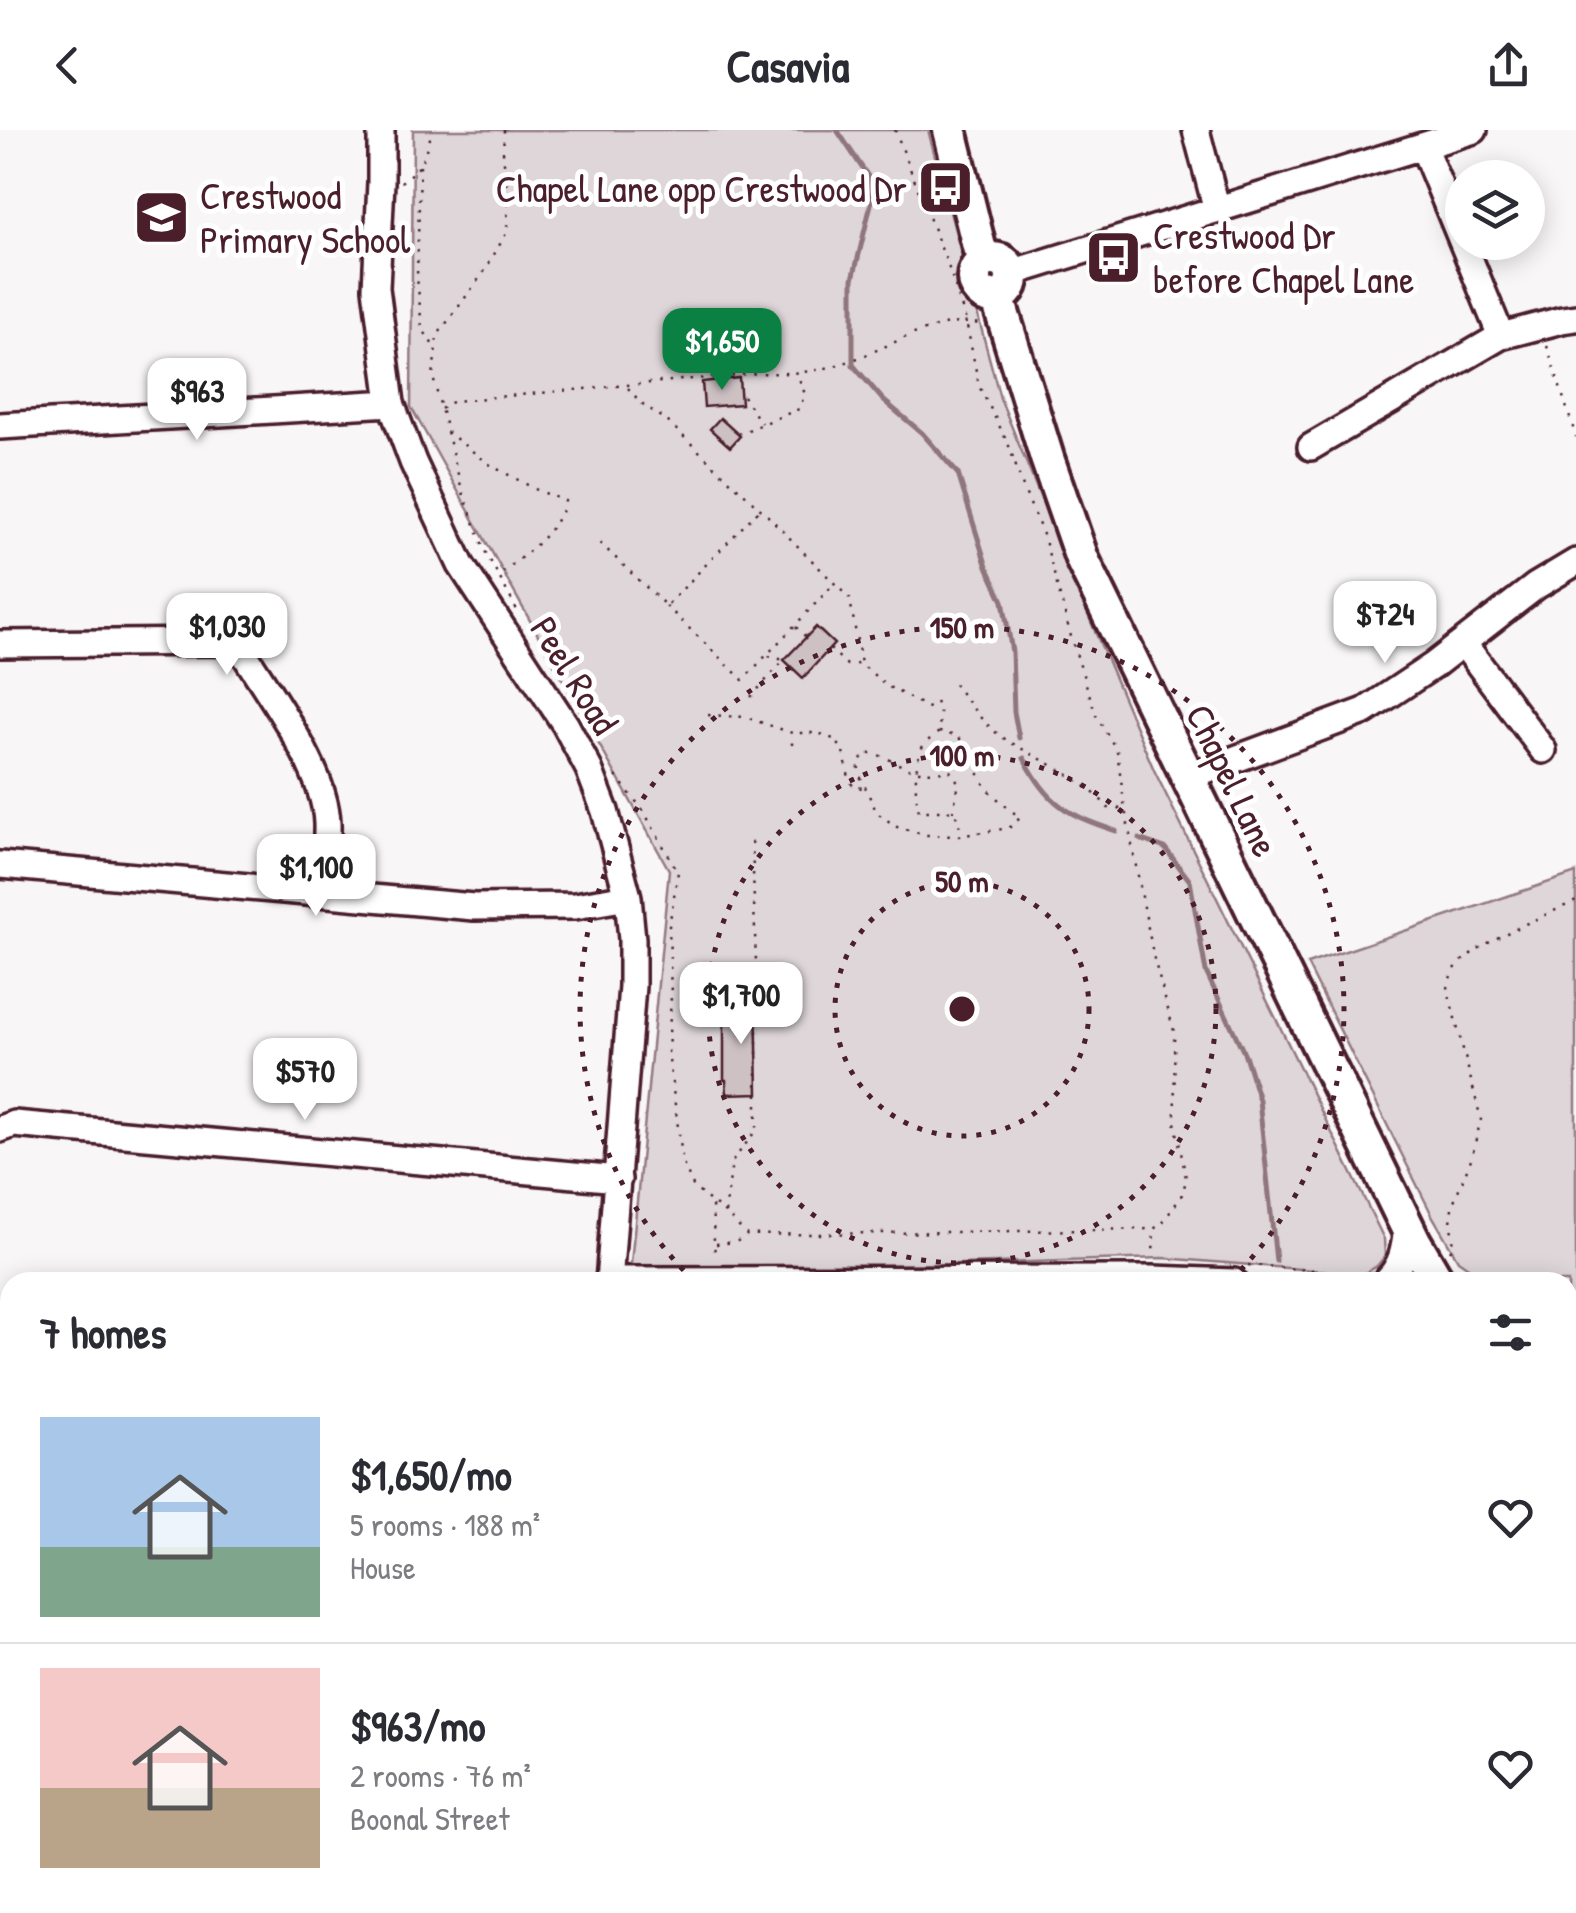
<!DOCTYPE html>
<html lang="en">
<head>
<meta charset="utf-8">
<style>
	:root { --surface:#fff; --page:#f7f7f7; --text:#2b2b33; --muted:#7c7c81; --line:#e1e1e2; --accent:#0b8043 }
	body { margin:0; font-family:"Patrick Hand",sans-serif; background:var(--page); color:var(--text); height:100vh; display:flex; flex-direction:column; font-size:38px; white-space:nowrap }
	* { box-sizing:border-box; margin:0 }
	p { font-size:32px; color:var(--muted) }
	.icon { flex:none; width:55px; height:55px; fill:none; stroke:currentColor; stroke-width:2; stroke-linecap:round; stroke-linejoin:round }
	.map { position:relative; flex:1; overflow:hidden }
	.panel { position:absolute; left:0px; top:1142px; width:1578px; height:642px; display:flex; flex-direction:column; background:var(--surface); border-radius:30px 30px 0 0; box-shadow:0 5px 25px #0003 }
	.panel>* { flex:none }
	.fabs { position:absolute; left:1445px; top:30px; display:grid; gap:20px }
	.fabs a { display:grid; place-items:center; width:100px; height:100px; border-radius:50%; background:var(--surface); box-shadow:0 5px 25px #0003; font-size:50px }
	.price { position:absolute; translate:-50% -85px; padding:0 22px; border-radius:20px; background:#fff; color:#222; font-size:32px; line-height:65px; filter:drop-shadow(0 2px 5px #0008) }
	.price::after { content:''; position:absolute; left:50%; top:60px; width:30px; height:22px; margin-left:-15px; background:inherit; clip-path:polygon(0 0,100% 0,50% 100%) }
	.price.current { background:var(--accent); color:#fff }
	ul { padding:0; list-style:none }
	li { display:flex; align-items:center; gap:30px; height:250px; padding:0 40px }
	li+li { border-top:2px solid var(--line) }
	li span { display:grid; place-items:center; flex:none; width:280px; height:200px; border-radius:0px; color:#555 }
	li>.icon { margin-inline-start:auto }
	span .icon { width:120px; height:120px; fill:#fffc; stroke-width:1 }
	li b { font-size:42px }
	h2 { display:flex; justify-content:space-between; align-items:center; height:120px; padding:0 40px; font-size:42px }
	header { display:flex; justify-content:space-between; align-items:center; height:130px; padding:0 40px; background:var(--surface); font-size:45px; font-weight:700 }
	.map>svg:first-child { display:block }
</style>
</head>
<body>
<header><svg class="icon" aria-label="back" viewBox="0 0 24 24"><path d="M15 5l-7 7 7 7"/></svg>Casavia<svg class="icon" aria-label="share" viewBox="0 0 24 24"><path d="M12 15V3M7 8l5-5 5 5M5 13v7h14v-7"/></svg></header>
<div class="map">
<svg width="1576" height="1783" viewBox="0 0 1576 1783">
	<rect width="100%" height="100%" fill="#f8f6f7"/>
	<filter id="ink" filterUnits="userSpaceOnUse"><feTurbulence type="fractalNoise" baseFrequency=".01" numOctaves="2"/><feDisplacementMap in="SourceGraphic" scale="20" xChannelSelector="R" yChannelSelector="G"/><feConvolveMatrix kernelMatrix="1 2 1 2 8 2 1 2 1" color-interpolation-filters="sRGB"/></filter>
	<g filter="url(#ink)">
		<path fill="#ded6d9" stroke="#947a82" stroke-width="2.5" d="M 413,0 L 928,0 L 1000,268 L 1094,499 L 1154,640 L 1384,1109 L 1385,1126 L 1377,1136 L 1363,1144 L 1163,1128 L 630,1144 L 669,740 L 411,277 Z
			M 1576,743 L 1576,1171 L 1568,1170 L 1568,1152 L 1490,1152 L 1458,1130 L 1433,1087 L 1307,834 Z
			M 1256,1775 L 1345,1775 L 1347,1783 L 1255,1783 Z"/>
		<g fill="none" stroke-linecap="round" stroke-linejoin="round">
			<path stroke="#8f747b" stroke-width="5" d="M 837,0 L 869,48 L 871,74 L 853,149 L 853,235 L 883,270 L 922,303 L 958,344 L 986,434 L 1003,471 L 1012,522 L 1014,582 L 1019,608
				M 1024,628 C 1048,675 1068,685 1116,701
				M 1139,709 L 1165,718 L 1190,751 L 1206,842 L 1245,925 L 1259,970 L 1276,1131
				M 1309,1775 L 1309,1783"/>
		</g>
		<path fill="#cdc1c4" stroke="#4a1f2b" stroke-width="2.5" d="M 739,248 L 741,274 L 704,277 L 702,252 Z
			M 720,288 L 740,306 L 730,317 L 710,299 Z
			M 816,497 L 834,514 L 803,548 L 784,530 Z
			M 756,869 L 758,963 L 727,964 L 726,950 L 724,950 L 724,870 Z"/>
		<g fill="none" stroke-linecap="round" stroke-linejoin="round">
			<defs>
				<path id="minor" d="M 381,0 L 381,52 L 376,158 L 391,273 L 413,332 L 461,435 L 565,594 L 589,639 L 605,681 L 628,767 L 632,809 L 632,856 L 609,1152
					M 1196,0 L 1217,80
					M 1423,16 L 1501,206
					M 1011,143 L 1474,0
					M 0,296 L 391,273
					M 1311,317 L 1501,206 L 1562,190 L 1576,188
					M 1463,513 L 1543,620
					M 0,514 L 223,512 L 242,520 C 270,566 325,639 327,693 C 328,715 323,740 322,762
					M 1187,647 L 1365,581 L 1434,535 L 1536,456 L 1576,432
					M 0,735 L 474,777 L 575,776 L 628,767
					M 0,999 L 14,994 L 618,1049
					M 610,1150 L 1153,1149 L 1234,1152
					M 1385,1152 C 1402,1137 1405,1118 1407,1097
					M 1568,1193 L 1576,1194
					M 0,1294 L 10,1290
					M 0,1495 L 10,1492
					M 1568,1758 L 1576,1755
					M 293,1783 L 293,1775
					M 554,1783 L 555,1775"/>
				<path id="major" d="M 950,0 L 979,117 L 986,130
					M974 148a19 19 0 1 1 38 0a19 19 0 1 1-38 0Z
					M 997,166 L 1047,328 L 1082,429 L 1414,1111 L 1438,1152
					M 0,1452 L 10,1477
					M 1568,1599 L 1576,1622
					M 62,1783 L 63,1775"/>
			</defs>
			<use href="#minor" stroke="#4a1f2b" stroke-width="32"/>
			<use href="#major" stroke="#4a1f2b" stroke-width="40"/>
			<path stroke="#4a1f2b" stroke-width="2.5" stroke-dasharray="2.5 8" stroke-linecap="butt" d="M 504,0 L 503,24 L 508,68 L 507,102 L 484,142 L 437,206 L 433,247 L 462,360 L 485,421 L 517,480
				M 895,0 L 950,141 L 966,191 L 979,256 L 1008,313 L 1024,360 L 1044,407 L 1073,514 L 1096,585 L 1117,621 L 1125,679 L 1154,829 L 1174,901 L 1175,992 L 1186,1048 L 1183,1064 L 1163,1092 L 1154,1099 L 1153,1126
				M 420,36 L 417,147 L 422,198 L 436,220
				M 401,52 L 420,36 L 433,0
				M 1547,216 L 1576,307
				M 628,258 L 641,273 L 666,290 L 770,388 L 850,469 L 861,534 L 887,556 L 932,580
				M 743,266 L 761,293
				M 441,279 L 453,271 L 759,243 C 786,244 811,243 837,235 C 885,222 929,186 980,194
				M 447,302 L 492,336 L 537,360 L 565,371 C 557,403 523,426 498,446
				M 738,304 L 799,279 L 805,264 L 798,246
				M 600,413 L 666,476 L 759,380
				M 666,476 L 743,550 L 834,454
				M 796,497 L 806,507
				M 830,519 L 847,535 L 859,534
				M 954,554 C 968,572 983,594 1002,607 C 1036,629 1083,646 1108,678 L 1125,679
				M 751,567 L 784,530 L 768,526
				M 936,572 L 940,581 L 939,602 C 938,603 926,612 925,613 C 914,627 914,664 919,681 L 953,681 L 960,692 L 958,704
				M 708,585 L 745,587 L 792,603 L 818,603 L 836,610 L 845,625 L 847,641 L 853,657 L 865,658
				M 939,602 C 956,604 971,613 977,630 C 980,640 975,637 980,646 C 988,664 1007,676 1020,688 L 1009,698 L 958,706 L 927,705 L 897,697 L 877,683 L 861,648 L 858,634 L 865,624 C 884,622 896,636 915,640 C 926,643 939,641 950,641 L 959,653 L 953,681
				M 792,615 L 792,605
				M 616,646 L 643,680 L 678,742 L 669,796 L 671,867 L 668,923 L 683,1034 L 694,1058 L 725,1083 L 747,1105 L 1154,1099
				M 712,1076 L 715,1127
				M 725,1083 L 732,1032 L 757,999 L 757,864 L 752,710
				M 716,1114 L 736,1112 L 746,1106
				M 1450,1121 L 1454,1115 L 1451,1096 L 1452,1076 L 1471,1029 L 1481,989 L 1448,861 C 1448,849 1453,840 1461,832 C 1486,809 1544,786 1576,771
				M 1248,1135 L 1365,1144
				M 1327,1775 L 1328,1783"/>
			<use href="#minor" stroke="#fff" stroke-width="25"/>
			<use href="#major" stroke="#fff" stroke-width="32"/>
		</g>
	</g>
	<g fill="none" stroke="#4a1f2b" stroke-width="5" stroke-dasharray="5 10">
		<circle cx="962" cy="879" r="127"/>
		<circle cx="962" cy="879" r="254"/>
		<path d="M694 1151A382 382 0 1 1 1230 1151"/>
	</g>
	<defs>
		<symbol id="bus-square" viewBox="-11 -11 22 22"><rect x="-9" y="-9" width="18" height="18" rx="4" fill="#4a1f2b" stroke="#fff"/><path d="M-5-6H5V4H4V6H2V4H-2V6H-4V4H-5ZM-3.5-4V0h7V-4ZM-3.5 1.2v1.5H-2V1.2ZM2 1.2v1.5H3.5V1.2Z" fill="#fff"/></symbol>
		<symbol id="school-square" viewBox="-11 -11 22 22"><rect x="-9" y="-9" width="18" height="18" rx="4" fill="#4a1f2b" stroke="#fff"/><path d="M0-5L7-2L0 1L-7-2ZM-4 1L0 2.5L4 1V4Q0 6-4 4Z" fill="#fff"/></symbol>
	</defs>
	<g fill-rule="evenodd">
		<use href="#bus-square" x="914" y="26" width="63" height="63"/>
		<use href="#school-square" x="130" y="56" width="63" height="63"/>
		<use href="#bus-square" x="1082" y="96" width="63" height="63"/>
	</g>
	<g text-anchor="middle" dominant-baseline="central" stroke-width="10" stroke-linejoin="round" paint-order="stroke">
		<g font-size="38" fill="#4a1f2b" stroke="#fff" text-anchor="start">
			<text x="907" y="58" text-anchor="end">Chapel Lane opp Crestwood Dr</text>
			<text x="200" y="65">Crestwood<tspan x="200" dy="44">Primary School</tspan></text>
			<text x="1153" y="105">Crestwood Dr<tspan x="1153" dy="44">before Chapel Lane</tspan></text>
		</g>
		<g font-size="38" fill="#4a1f2b" stroke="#fff">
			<text transform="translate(575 545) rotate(58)">Peel Road</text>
			<text transform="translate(1233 650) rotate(64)">Chapel Lane</text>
		</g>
	</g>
	<circle cx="962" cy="879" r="15" fill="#4a1f2b" stroke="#fff" stroke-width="5"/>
	<g font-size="30" text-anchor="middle" font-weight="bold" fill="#4a1f2b" stroke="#fff" stroke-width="10" stroke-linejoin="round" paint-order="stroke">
		<text x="962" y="508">150 m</text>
		<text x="962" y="636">100 m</text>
		<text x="962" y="762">50 m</text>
	</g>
</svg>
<div class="fabs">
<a><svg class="icon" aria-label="layers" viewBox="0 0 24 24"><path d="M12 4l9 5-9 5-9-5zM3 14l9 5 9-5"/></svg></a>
</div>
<b class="price current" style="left:722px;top:263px">$1,650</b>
<b class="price" style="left:197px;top:313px">$963</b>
<b class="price" style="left:1385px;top:536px">$724</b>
<b class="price" style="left:227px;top:548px">$1,030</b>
<b class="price" style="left:316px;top:789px">$1,100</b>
<b class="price" style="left:741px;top:917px">$1,700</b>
<b class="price" style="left:305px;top:993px">$570</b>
<section class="panel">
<h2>7 homes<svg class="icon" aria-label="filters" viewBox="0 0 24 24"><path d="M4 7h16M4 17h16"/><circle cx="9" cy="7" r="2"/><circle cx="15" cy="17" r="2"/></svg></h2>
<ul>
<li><span style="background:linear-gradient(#a9c7e8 65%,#7fa58c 0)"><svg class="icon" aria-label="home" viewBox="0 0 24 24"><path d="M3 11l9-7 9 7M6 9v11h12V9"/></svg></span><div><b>$1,650/mo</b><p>5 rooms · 188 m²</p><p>House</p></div><svg class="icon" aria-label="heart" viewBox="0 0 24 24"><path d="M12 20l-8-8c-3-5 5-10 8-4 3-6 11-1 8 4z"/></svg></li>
<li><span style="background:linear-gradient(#f6c9c9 60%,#b9a48a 0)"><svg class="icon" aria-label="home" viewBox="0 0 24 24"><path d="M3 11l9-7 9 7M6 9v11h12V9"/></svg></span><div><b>$963/mo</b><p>2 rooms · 76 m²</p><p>Boonal Street</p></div><svg class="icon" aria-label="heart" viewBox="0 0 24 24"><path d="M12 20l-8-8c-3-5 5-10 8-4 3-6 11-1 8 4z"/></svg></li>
</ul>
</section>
</div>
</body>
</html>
